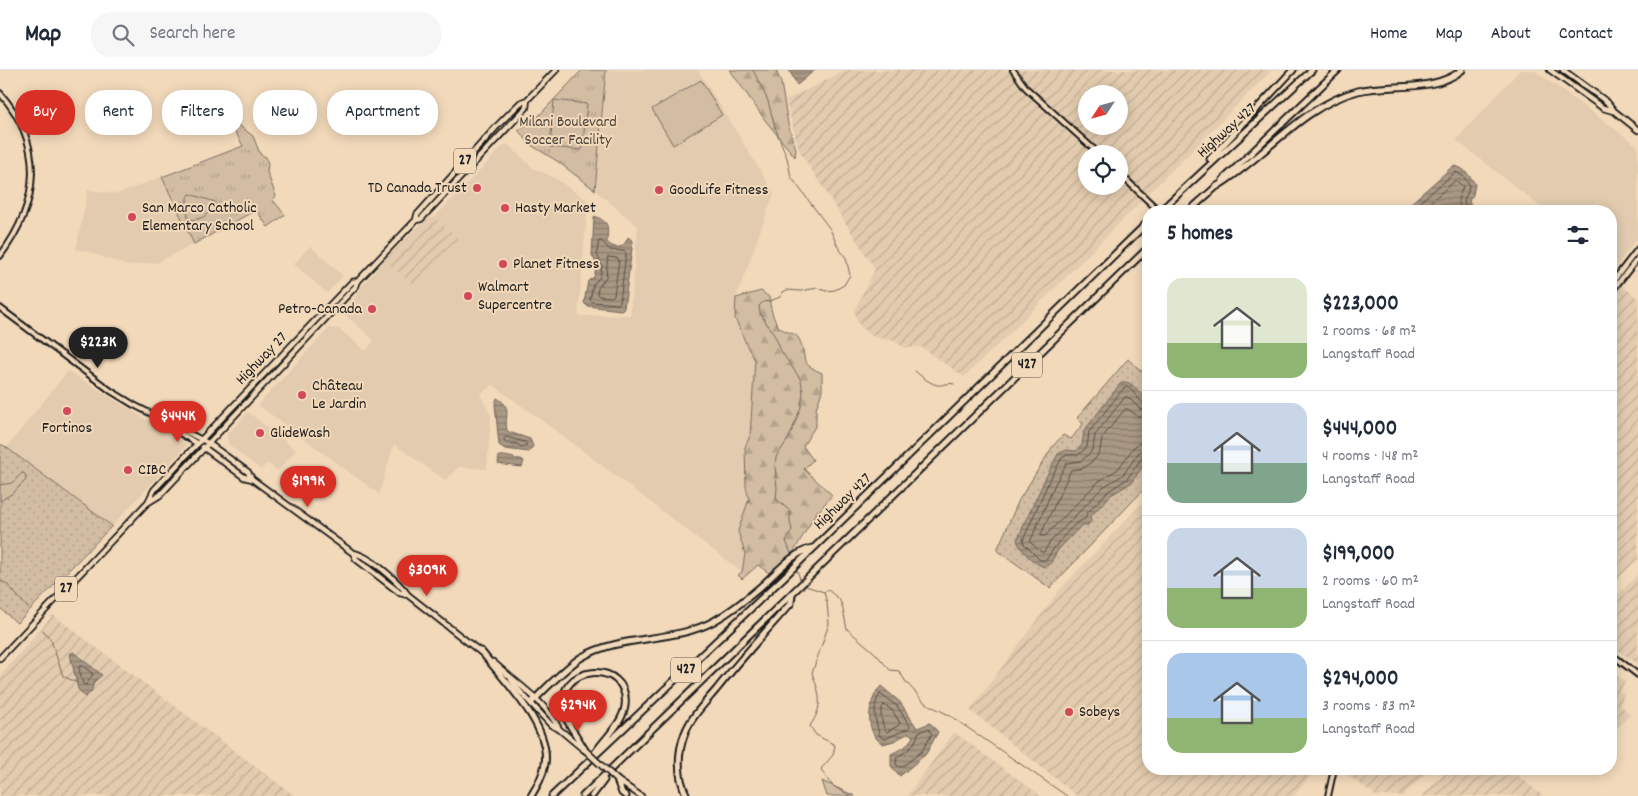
<!DOCTYPE html>
<html lang="en">
<head>
<meta charset="utf-8">
<style>
	:root { --surface:#fff; --page:#f6f6f7; --text:#1f2937; --muted:#747a83; --line:#e0e1e3; --accent:#d93025 }
	body { margin:0; font-family:Dekko,sans-serif; background:var(--page); color:var(--text); height:100vh; display:flex; flex-direction:column; font-size:19px; white-space:nowrap }
	* { box-sizing:border-box; margin:0 }
	p { font-size:16px; color:var(--muted) }
	.icon { flex:none; width:28px; height:28px; fill:none; stroke:currentColor; stroke-width:2; stroke-linecap:round; stroke-linejoin:round }
	.map { position:relative; flex:1; overflow:hidden }
	.details { position:absolute; left:1142px; top:135px; width:475px; height:570px; display:flex; flex-direction:column; background:var(--surface); border-radius:20px; box-shadow:0 2px 12px #0003 }
	.details>* { flex:none }
	.banner { position:absolute; left:15px; top:20px; width:475px; height:45px; display:flex; gap:10px }
	.needle { width:32px; rotate:234deg }
	.controls { position:absolute; left:1078px; top:15px; display:grid; gap:10px }
	.controls a { display:grid; place-items:center; width:50px; height:50px; border-radius:50%; background:var(--surface); box-shadow:0 2px 12px #0003; font-size:25px }
	.price { position:absolute; translate:-50% -42px; padding:0 11px; border-radius:18px; background:var(--accent); color:#fff; font-size:16px; line-height:32px; filter:drop-shadow(0 1px 2px #0008) }
	.price::after { content:''; position:absolute; left:50%; top:30px; width:15px; height:11px; margin-left:-8px; background:inherit; clip-path:polygon(0 0,100% 0,50% 100%) }
	.price.active { background:#222; color:#fff }
	ul { padding:0; list-style:none }
	li { display:flex; align-items:center; gap:15px; height:125px; padding:0 25px }
	li+li { border-top:1px solid var(--line) }
	li span { display:grid; place-items:center; flex:none; width:140px; height:100px; border-radius:15px; color:#555 }
	li>.icon { margin-inline-start:auto }
	span .icon { width:60px; height:60px; fill:#fffc; stroke-width:1 }
	li b { font-size:21px }
	h2 { display:flex; justify-content:space-between; align-items:center; height:60px; padding:0 25px; font-size:21px }
	.chip { padding:0 18px; border-radius:20px; background:var(--surface); box-shadow:0 2px 12px #0003; font-size:18px; line-height:45px }
	.chip.active { background:var(--accent); color:#fff }
	header { display:flex; align-items:center; gap:30px; box-sizing:border-box; height:70px; padding:0 25px; background:var(--surface); border-bottom:1px solid var(--line) }
	header strong { font-size:24px }
	nav { display:flex; gap:28px; margin-inline-start:auto; font-size:18px }
	.search { width:350px; height:45px; background:var(--page); display:flex; align-items:center; gap:12px; box-sizing:border-box; padding:0 18px; border-radius:20px; color:var(--muted); font-size:19px }
	.map>svg:first-child { display:block }
</style>
</head>
<body>
<header>
<strong>Map</strong>
<div class="search"><svg class="icon" aria-label="search" viewBox="0 0 24 24"><circle cx="10" cy="10" r="6"/><path d="M15 15l6 6"/></svg>Search here</div>
<nav><a>Home</a><a>Map</a><a>About</a><a>Contact</a></nav>
</header>
<div class="map">
<svg width="1638" height="726" viewBox="0 0 1638 726">
	<defs>
		<pattern id="industrial-furrows" width="10" height="10" patternUnits="userSpaceOnUse" patternTransform="scale(1.25)"><rect width="10" height="10" fill="#e2cbae"/><path d="M-1 1l2-2M0 10L10 0M9 11l2-2" fill="none" stroke="#c1ae95"/></pattern>
		<pattern id="grass-dots" width="8" height="8" patternUnits="userSpaceOnUse" patternTransform="scale(1.25)"><rect width="8" height="8" fill="#d2bda3"/><path d="M2 2h.1M6 6h.1" fill="none" stroke="#b4a28c" stroke-width="1.8" stroke-linecap="round"/></pattern>
		<pattern id="forest-firs" width="22" height="20" patternUnits="userSpaceOnUse" patternTransform="scale(1.25)"><rect width="22" height="20" fill="#d2bda3"/><path d="M5 1l3.5 6h-7zM16 11l3.5 6h-7z" fill="#b4a28c"/></pattern>
		<pattern id="park-tufts" width="24" height="20" patternUnits="userSpaceOnUse" patternTransform="scale(1.25)"><rect width="24" height="20" fill="#d2bda3"/><path d="M3 7l-1-3M5 7V3M7 7l1-3M15 17l-1-3M17 17v-4M19 17l1-3" fill="none" stroke="#b4a28c"/></pattern>
		<pattern id="water-rules" width="6" height="5" patternUnits="userSpaceOnUse" patternTransform="scale(1.25)"><rect width="6" height="5" fill="#a99884"/><path d="M0 2.5h6" fill="none" stroke="#897b6b"/></pattern>
	</defs>
	<rect width="100%" height="100%" fill="#f2d9ba"/>
	<filter id="ink" filterUnits="userSpaceOnUse"><feTurbulence type="fractalNoise" baseFrequency=".02" numOctaves="2"/><feDisplacementMap in="SourceGraphic" scale="10" xChannelSelector="R" yChannelSelector="G"/><feConvolveMatrix kernelMatrix="1 2 1 2 8 2 1 2 1" color-interpolation-filters="sRGB"/></filter>
	<g filter="url(#ink)">
		<path fill="#e2cbae" d="M 607,0 L 698,0 L 774,123 L 736,228 L 736,235 L 748,278 L 755,290 L 750,366 L 745,377 L 746,417 L 749,429 L 738,461 L 745,484 L 742,502 L 566,368 L 493,315 L 480,324 L 491,346 L 487,399 L 459,397 L 445,410 L 394,374 L 379,424 L 258,335 L 329,258 L 339,259 L 366,281 L 374,270 L 343,243 L 343,240 L 358,224 L 361,217 L 384,191 L 418,218 L 463,171 L 434,148 L 503,76 L 507,74 L 533,98 L 555,108 L 588,131 L 578,246 L 630,245 L 638,156 L 596,121 Z
			M 1520,0 L 1534,0 L 1638,76 L 1638,167 L 1616,197 L 1611,193 L 1611,141 L 1546,141 L 1456,70 Z
			M 162,107 L 194,174 L 158,192 L 128,196 L 86,181 L 76,180 L 88,120 L 117,124 Z
			M 310,176 L 343,206 L 327,223 L 294,194 Z
			M 68,301 L 147,350 L 159,354 L 187,375 L 112,456 L 7,377 Z
			M 248,342 L 296,380 L 278,401 L 267,393 L 261,400 L 228,374 L 227,365 Z"/>
		<path fill="url(#industrial-furrows)" fill-rule="evenodd" d="M 847,0 L 1272,0 L 1007,266 L 964,307 L 921,277 L 905,278 L 894,271 L 874,267 L 860,256 L 854,241 L 875,199 L 799,80 L 786,30 ZM 1086,24 L 1119,24 L 1119,56 L 1086,56 ZM 1086,84 L 1119,84 L 1119,116 L 1086,116 Z
			M 429,147 L 434,148 L 463,171 L 418,218 L 384,191 Z
			M 1611,208 L 1638,228 L 1638,489 L 1611,515 Z
			M 1149,426 L 1149,699 L 1316,699 L 1294,726 L 1077,726 L 970,640 L 1062,517 Z
			M 1638,504 L 1638,594 L 1611,576 L 1611,532 Z
			M 53,545 L 295,726 L 0,726 L 0,606 Z
			M 1611,601 L 1625,612 L 1619,621 L 1624,624 L 1620,635 L 1630,644 L 1612,663 Z
			M 954,662 L 1041,726 L 907,726 Z
			M 1340,699 L 1430,699 L 1403,726 L 1376,726 Z
			M 1449,699 L 1510,699 L 1543,726 L 1422,726 Z"/>
		<path fill="url(#grass-dots)" stroke="#776c60" d="M 1128,289 L 1149,308 L 1149,414 L 1050,518 L 997,480 L 1019,430 L 1053,376 L 1063,365 L 1071,369 L 1083,354 L 1077,348 Z
			M 0,375 L 3,375 L 112,456 L 17,553 L 0,538 Z"/>
		<path fill="url(#forest-firs)" stroke="#776c60" d="M 730,0 L 776,0 L 781,13 L 788,54 L 796,79 L 795,87 L 765,50 Z
			M 761,221 L 769,227 C 770,236 773,250 779,257 C 785,263 796,262 799,269 C 809,288 796,292 822,303 L 822,321 L 816,339 L 816,355 L 803,376 L 813,390 L 804,399 L 832,425 L 814,447 L 794,481 L 769,503 L 758,495 L 742,509 L 738,505 L 742,502 L 745,484 L 738,461 L 749,429 L 746,417 L 745,377 L 750,366 L 755,290 L 748,278 L 735,248 L 736,228 Z
			M 22,403 L 25,404 L 26,410 L 13,423 L 0,431 L 0,415 L 12,413 Z
			M 822,711 L 855,726 L 827,726 Z"/>
		<path fill="url(#park-tufts)" stroke="#776c60" d="M 582,0 L 606,0 L 595,120 L 557,91 L 531,75 L 518,60 L 532,53 Z
			M 237,54 L 253,66 L 260,84 L 266,87 L 268,94 L 267,102 L 276,126 L 273,130 L 285,145 L 268,157 L 256,140 L 194,174 L 162,107 L 243,76 L 233,58 Z"/>
		<path fill="#d2bda3" stroke="#776c60" d="M 701,10 L 722,45 L 673,75 L 652,39 Z
			M 554,30 L 587,34 L 582,80 L 550,77 Z
			M 190,124 L 215,132 C 208,146 204,149 188,150 L 187,128 Z"/>
		<path fill="url(#water-rules)" stroke="#71665a" d="M 789,0 L 815,0 L 797,15 Z
			M 1453,96 C 1463,96 1470,106 1475,114 L 1473,125 L 1469,130 L 1471,137 L 1475,135 L 1480,137 L 1482,141 L 1410,141 L 1410,134 Z
			M 595,146 C 610,153 608,156 607,172 C 616,181 624,178 628,167 L 633,171 L 624,238 L 621,240 L 587,236 L 584,233 L 588,211 L 594,207 L 597,195 L 592,185 L 594,147 Z
			M 1127,312 C 1136,316 1141,325 1149,331 L 1149,388 L 1131,413 L 1111,425 L 1090,447 L 1091,451 L 1088,455 L 1082,455 L 1058,480 L 1050,494 L 1044,497 C 1033,493 1020,480 1017,470 L 1045,409 L 1058,384 L 1066,380 L 1076,381 L 1082,375 L 1084,361 L 1120,314 Z
			M 497,328 C 513,337 504,346 507,360 L 509,362 L 530,369 L 533,376 L 529,382 L 505,379 L 499,375 L 495,334 Z
			M 499,386 C 507,385 513,389 521,389 L 524,391 L 522,397 L 498,394 Z
			M 73,582 L 102,605 L 94,612 L 91,622 L 85,627 L 78,619 L 70,584 Z
			M 881,616 L 900,632 L 917,658 L 930,653 L 938,662 L 926,684 L 900,706 L 891,696 L 891,684 L 905,677 L 913,667 L 909,663 L 894,671 L 883,674 C 864,663 867,631 881,616 Z"/>
		<g fill="none" stroke-linecap="round" stroke-linejoin="round">
			<path stroke="#544e46" stroke-width="1" d="M 1414,141 L 1415,136 L 1456,102 L 1464,107 L 1469,115 L 1468,122 L 1464,130 L 1466,138 L 1469,141
				M 1420,141 L 1456,110 L 1463,117 L 1458,129 L 1461,141
				M 599,171 L 602,171 L 610,180 L 624,181 L 626,183 L 620,232 L 618,234 L 592,232 L 590,230 L 593,215 L 600,207 L 602,196 L 597,184 Z
				M 608,187 L 617,188 L 619,190 L 614,225 L 612,227 L 599,226 L 597,224 L 598,218 L 606,207 Z
				M 1149,335 C 1137,333 1136,321 1127,317 L 1123,319 L 1089,362 L 1087,377 L 1078,385 L 1067,385 L 1062,388 L 1049,411 L 1023,470 L 1024,474 L 1040,490 L 1046,490 C 1053,479 1072,452 1085,449 L 1087,443 L 1107,422 L 1127,409 L 1141,389 L 1149,385
				M 1149,341 L 1140,339 L 1128,327 L 1125,327 L 1095,365 L 1093,378 L 1090,383 L 1081,391 L 1067,393 L 1055,414 L 1030,472 L 1041,482 L 1044,482 L 1050,472 L 1103,417 L 1123,405 L 1139,382 L 1149,379
				M 1149,348 L 1139,347 L 1128,339 L 1125,339 L 1102,368 L 1100,380 L 1096,388 L 1084,398 L 1071,400 L 1041,464 L 1041,466 L 1045,466 L 1098,412 L 1118,399 L 1134,377 L 1140,373 L 1149,372
				M 506,367 L 525,372 L 527,375 L 521,377 L 517,374 L 506,373 L 504,369 Z
				M 80,596 L 83,596 L 93,604 L 86,615 L 83,614 L 79,599 Z
				M 880,624 L 897,636 L 910,656 L 909,658 L 885,669 L 880,666 C 876,653 871,637 880,624 Z
				M 884,635 L 892,640 L 900,653 L 899,655 L 887,662 L 885,660 C 882,653 878,641 884,635 Z
				M 928,659 L 932,664 L 922,681 L 902,697 L 899,697 L 896,694 L 897,687 C 907,681 916,676 918,663 Z"/>
			<path stroke="#71665a" stroke-width="1" d="M 753,0 L 768,31 L 775,57 L 787,88 L 791,107 L 830,159 L 838,177 L 846,188 L 850,205 L 844,215 L 835,220 L 826,221 L 817,218 L 801,221 L 787,220 L 783,222 L 780,227 L 770,231 L 763,232 L 759,236 L 760,243 L 776,268 L 781,281 L 801,310 L 803,323 L 801,337 L 789,368 L 776,387 L 775,396 L 777,418 L 776,429 L 790,441 L 790,452 L 792,460 L 786,471 L 792,486
				M 915,301 C 921,306 929,313 937,315 C 943,316 948,312 954,314
				M 796,497 L 801,512
				M 0,510 L 8,515 L 28,538
				M 803,515 L 824,522 L 828,520 L 839,529 L 842,535 L 847,559 L 875,583 L 890,600 L 899,601 L 906,612 L 925,633 L 949,645 L 1067,726
				M 824,522 L 827,533 L 829,554 L 812,603 C 820,625 824,635 810,656 L 816,665 L 835,675 L 833,685 L 821,699 C 829,715 835,718 851,726
				M 43,560 L 51,570 L 63,606 L 78,613"/>
			<defs>
				<path id="minor" d="M 1013,0 L 1026,18 L 1099,84
					M 0,23 C 45,75 40,133 0,186
					M 1119,103 L 1159,141
					M 1611,214 L 1638,179
					M 1611,222 L 1638,188
					M 0,238 L 111,321 L 134,335 L 208,373
					M 175,357 L 178,362 L 198,374
					M 1611,584 L 1638,605
					M 1328,726 L 1334,699"/>
				<path id="major" d="M 1550,0 L 1603,38 L 1613,41
					M 1563,0 L 1607,32 L 1614,41 L 1638,60
					M 416,150 L 421,149 L 526,38 L 527,30
					M 208,373 L 248,402 L 252,409 L 353,483 L 356,489 L 400,523 L 408,525
					M 203,377 L 244,407 L 252,409
					M 148,432 L 154,420 L 180,392 L 352,212 L 358,211
					M 353,483 C 369,485 399,512 408,525 L 483,584
					M 0,588 L 147,433 L 160,425 L 356,216 L 358,211 L 416,150 L 417,145 L 498,55 L 520,33 L 527,30 L 556,0
					M 493,592 C 514,612 546,631 559,659
					M 511,609 L 515,616 L 551,655 L 559,659 L 583,679
					M 617,710 L 641,726"/>
				<path id="highway" d="M 1210,89 L 1293,0
					M 1223,110 L 1338,0
					M 1216,117 C 1265,88 1301,36 1358,21 C 1391,13 1434,23 1462,0
					M 1160,141 L 1312,0
					M 1189,141 L 1217,116
					M 481,581 C 503,610 551,655 545,694 C 543,706 537,716 531,726
					M 531,633 C 543,621 568,595 582,587 C 622,564 674,573 714,551 C 730,542 744,531 758,519 C 775,505 790,484 812,478
					M 585,680 C 580,671 566,651 564,643 C 552,593 631,588 625,636 C 623,653 604,669 594,684
					M 617,710 L 622,723 L 626,726
					M 552,726 L 784,507 L 1149,151
					M 583,726 L 1149,177
					M 592,726 L 604,710
					M 687,726 C 677,707 677,683 685,663 C 691,647 705,633 716,620 C 740,590 765,562 791,533 L 792,525"/>
			</defs>
			<use href="#minor" stroke="#1c1c1c" stroke-width="8"/>
			<use href="#major" stroke="#1c1c1c" stroke-width="8"/>
			<use href="#highway" stroke="#1c1c1c" stroke-width="9"/>
			<use href="#minor" stroke="#f2d9ba" stroke-width="4"/>
			<use href="#major" stroke="#f2d9ba" stroke-width="4.5"/>
			<use href="#highway" stroke="#f2d9ba" stroke-width="5"/>
			<defs>
				<path id="major-bridge" d="M 585,680 L 617,710"/>
			</defs>
			<use href="#major-bridge" stroke="#1c1c1c" stroke-width="8" stroke-linecap="butt"/>
			<use href="#major-bridge" stroke="#f2d9ba" stroke-width="4.5"/>
		</g>
	</g>
	<g fill="#d1495b" stroke="#f2d9ba" stroke-width="2">
		<circle cx="477" cy="118" r="5"/>
		<circle cx="659" cy="120" r="5"/>
		<circle cx="505" cy="138" r="5"/>
		<circle cx="132" cy="147" r="5"/>
		<circle cx="503" cy="194" r="5"/>
		<circle cx="468" cy="226" r="5"/>
		<circle cx="372" cy="239" r="5"/>
		<circle cx="302" cy="325" r="5"/>
		<circle cx="67" cy="341" r="5"/>
		<circle cx="260" cy="363" r="5"/>
		<circle cx="128" cy="400" r="5"/>
		<circle cx="1069" cy="642" r="5"/>
	</g>
	<g text-anchor="middle" dominant-baseline="central" stroke-width="4" stroke-linejoin="round" paint-order="stroke">
		<g fill="#f2d9ba" stroke="#5c554b" stroke-width="1">
			<rect x="454" y="78.5" width="22" height="25" rx="4"/>
			<rect x="1012" y="282.5" width="30" height="25" rx="4"/>
			<rect x="55" y="506.5" width="22" height="25" rx="4"/>
			<rect x="671" y="587.5" width="30" height="25" rx="4"/>
		</g>
		<g font-size="15" font-weight="bold" fill="#1c1c1c">
			<text x="465" y="91">27</text>
			<text x="1027" y="295">427</text>
			<text x="66" y="519">27</text>
			<text x="686" y="600">427</text>
		</g>
		<g font-size="16" fill="#4a443e" stroke="#f2d9ba">
			<text x="568" y="52">Milani Boulevard<tspan x="568" dy="18">Soccer Facility</tspan></text>
		</g>
		<g font-size="16" fill="#1c1c1c" stroke="#f2d9ba">
			<text transform="translate(1227 61) rotate(-42)">Highway 427</text>
			<text transform="translate(262 289) rotate(-46)">Highway 27</text>
			<text transform="translate(843 432) rotate(-44)">Highway 427</text>
		</g>
		<g font-size="16" fill="#1c1c1c" stroke="#f2d9ba" text-anchor="start">
			<text x="467" y="118" text-anchor="end">TD Canada Trust</text>
			<text x="669" y="120">GoodLife Fitness</text>
			<text x="142" y="138">San Marco Catholic<tspan x="142" dy="18">Elementary School</tspan></text>
			<text x="515" y="138">Hasty Market</text>
			<text x="513" y="194">Planet Fitness</text>
			<text x="478" y="217">Walmart<tspan x="478" dy="18">Supercentre</tspan></text>
			<text x="362" y="239" text-anchor="end">Petro-Canada</text>
			<text x="312" y="316">Château<tspan x="312" dy="18">Le Jardin</tspan></text>
			<text x="67" y="358" text-anchor="middle">Fortinos</text>
			<text x="270" y="363">GlideWash</text>
			<text x="138" y="400">CIBC</text>
			<text x="1079" y="642">Sobeys</text>
		</g>
	</g>
</svg>
<div class="controls">
<a><svg class="needle" viewBox="-14 -14 28 28"><path d="M0-13l5 13h-10z" fill="#e53935"/><path d="M0 13l5-13h-10z" fill="#747a83"/></svg></a>
<a><svg class="icon" aria-label="locate" viewBox="0 0 24 24"><circle cx="12" cy="12" r="6"/><path d="M12 2v4M12 18v4M2 12h4M18 12h4"/></svg></a>
</div>
<b class="price active" style="left:98px;top:299px">$223K</b>
<b class="price" style="left:178px;top:373px">$444K</b>
<b class="price" style="left:308px;top:438px">$199K</b>
<b class="price" style="left:427px;top:527px">$309K</b>
<b class="price" style="left:578px;top:662px">$294K</b>
<div class="banner">
<a class="chip active">Buy</a>
<a class="chip">Rent</a>
<a class="chip">Filters</a>
<a class="chip">New</a>
<a class="chip">Apartment</a>
</div>
<section class="details">
<h2>5 homes<svg class="icon" aria-label="filters" viewBox="0 0 24 24"><path d="M4 7h16M4 17h16"/><circle cx="9" cy="7" r="2"/><circle cx="15" cy="17" r="2"/></svg></h2>
<ul>
<li><span style="background:linear-gradient(#dfe7d0 65%,#8fb573 0)"><svg class="icon" aria-label="home" viewBox="0 0 24 24"><path d="M3 11l9-7 9 7M6 9v11h12V9"/></svg></span><div><b>$223,000</b><p>2 rooms · 68 m²</p><p>Langstaff Road</p></div></li>
<li><span style="background:linear-gradient(#c9d6e8 60%,#7fa58c 0)"><svg class="icon" aria-label="home" viewBox="0 0 24 24"><path d="M3 11l9-7 9 7M6 9v11h12V9"/></svg></span><div><b>$444,000</b><p>4 rooms · 148 m²</p><p>Langstaff Road</p></div></li>
<li><span style="background:linear-gradient(#c9d6e8 60%,#8fb573 0)"><svg class="icon" aria-label="home" viewBox="0 0 24 24"><path d="M3 11l9-7 9 7M6 9v11h12V9"/></svg></span><div><b>$199,000</b><p>2 rooms · 60 m²</p><p>Langstaff Road</p></div></li>
<li><span style="background:linear-gradient(#a9c7e8 65%,#8fb573 0)"><svg class="icon" aria-label="home" viewBox="0 0 24 24"><path d="M3 11l9-7 9 7M6 9v11h12V9"/></svg></span><div><b>$294,000</b><p>3 rooms · 83 m²</p><p>Langstaff Road</p></div></li>
</ul>
</section>
</div>
</body>
</html>
